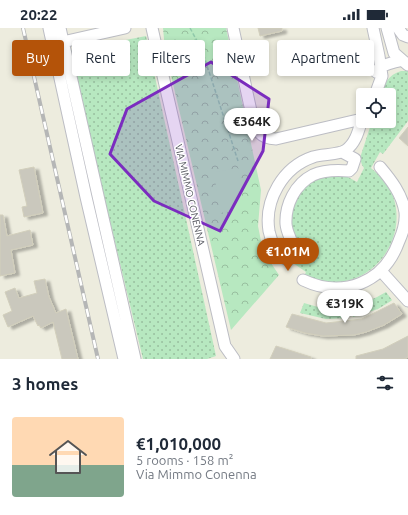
<!DOCTYPE html>
<html lang="en">
<head>
<meta charset="utf-8">
<style>
	:root { --surface:#fff; --page:#f6f6f7; --text:#1f2937; --muted:#747a83; --accent:#b45309 }
	body { margin:0; font-family:Ubuntu,sans-serif; background:var(--page); color:var(--text); height:100vh; display:flex; flex-direction:column; font-size:15px; white-space:nowrap }
	* { box-sizing:border-box; margin:0 }
	p { font-size:13px; color:var(--muted) }
	.icon { flex:none; width:22px; height:22px; fill:none; stroke:currentColor; stroke-width:2; stroke-linecap:round; stroke-linejoin:round }
	.map { position:relative; height:331px; overflow:hidden }
	.side { display:flex; flex-direction:column; background:var(--surface); flex:1 }
	.side>* { flex:none }
	.banner { position:absolute; left:12px; top:12px; width:384px; height:36px; display:flex; gap:8px }
	.buttons { position:absolute; left:356px; top:60px; display:grid; gap:8px }
	.buttons a { display:grid; place-items:center; width:40px; height:40px; border-radius:4px; background:var(--surface); box-shadow:0 2px 6px #0003; font-size:20px }
	.price { position:absolute; translate:-50% -34px; padding:0 9px; border-radius:14px; background:#fff; color:#222; font-size:13px; line-height:26px; filter:drop-shadow(0 1px 2px #0008) }
	.price::after { content:''; position:absolute; left:50%; top:24px; width:12px; height:9px; margin-left:-6px; background:inherit; clip-path:polygon(0 0,100% 0,50% 100%) }
	.price.active { background:var(--accent); color:#fff }
	ul { padding:0; list-style:none }
	li { display:flex; align-items:center; gap:12px; height:100px; padding:0 12px }
	li span { display:grid; place-items:center; flex:none; width:112px; height:80px; border-radius:4px; color:#555 }
	li>.icon { margin-inline-start:auto }
	span .icon { width:48px; height:48px; fill:#fffc; stroke-width:1 }
	li b { font-size:17px }
	h2 { display:flex; justify-content:space-between; align-items:center; height:48px; padding:0 12px; font-size:17px }
	.tag { padding:0 14px; border-radius:4px; background:var(--surface); box-shadow:0 2px 6px #0003; font-size:14px; line-height:36px }
	.tag.active { background:var(--accent); color:#fff }
	.status { display:flex; justify-content:space-between; align-items:center; height:28px; padding:0 20px; background:var(--surface); direction:ltr }
	.status svg { height:11px; fill:currentColor }
	.map>svg:first-child { display:block }
</style>
</head>
<body>
<div class="status"><b>20:22</b><svg viewBox="0 0 49 12"><path d="M0 12V9h3v3zM5 12V6h3v6zM10 12V3h3v9zM15 12V0h3v12zM26 1h20v11H26zM47 4h2v5h-2z"/></svg></div>
<div class="map">
<svg width="408" height="331" viewBox="0 0 408 331">
	<defs>
		<pattern id="grass-dots" width="8" height="8" patternUnits="userSpaceOnUse"><rect width="8" height="8" fill="#b7e8c0"/><path d="M2 2h.1M6 6h.1" fill="none" stroke="#98bf9f" stroke-width="1.8" stroke-linecap="round"/></pattern>
		<pattern id="park-crowns" width="20" height="18" patternUnits="userSpaceOnUse"><rect width="20" height="18" fill="#b7e8c0"/><path d="M2 6a3 3 0 1 1 6 0M12 15a3 3 0 1 1 6 0" fill="none" stroke="#98bf9f"/></pattern>
		<filter id="shadow"><feDropShadow dx="4.5" dy="2.5" stdDeviation="1" flood-color="#0004"/></filter>
	</defs>
	<rect width="100%" height="100%" fill="#edecde"/>
	<path fill="url(#grass-dots)" d="M 146,8 L 216,328 L 207,331 L 143,331 L 69,23 Z
		M 401,43 L 408,43 L 408,93 L 383,126 L 380,124 L 371,140 C 380,148 388,156 393,168 C 408,211 374,258 328,254 C 320,253 312,250 304,248 L 306,244 L 293,235 L 300,224 L 299,220 L 294,208 L 290,196 L 294,173 L 303,162 L 312,153 L 329,147 L 346,148 L 357,154 L 364,140 L 362,137 L 360,130 L 372,93 L 389,93 L 389,67 L 380,67 C 385,55 388,47 401,43 Z
		M 386,264 L 392,272 L 391,273 L 378,281 L 353,289 L 351,279 L 355,279 L 354,278 L 365,274 L 366,275 L 366,274 L 377,269 L 377,270 L 377,269 Z
		M 304,275 L 318,279 L 318,280 L 330,280 L 330,281 L 345,279 L 347,290 L 326,291 L 300,285 Z"/>
	<path fill="url(#park-crowns)" d="M 163,0 L 226,0 L 261,162 L 258,198 L 263,223 L 279,247 L 231,302 L 165,22 Z"/>
	<path fill="#b7e8c0" d="M 238,140 L 244,181 L 220,185 L 214,144 Z"/>
	<path fill="#cac8bd" stroke="#d2cfbc" filter="url(#shadow)" d="M 258,0 L 282,0 L 282,3 L 260,8 Z
		M 408,99 L 408,118 L 399,110 Z
		M 34,139 L 43,185 L 24,189 L 22,179 L 27,178 L 19,142 Z
		M 0,187 L 3,187 L 7,208 L 30,202 L 33,217 L 11,222 L 15,245 L 0,248 Z
		M 45,251 L 49,269 L 56,285 L 66,281 L 78,331 L 62,331 L 53,294 L 41,300 L 39,297 L 38,298 L 33,288 L 8,299 L 3,287 L 12,283 L 5,264 L 15,260 L 19,270 L 37,265 L 34,253 Z
		M 394,275 L 402,286 L 384,297 L 366,304 L 354,307 L 323,308 L 305,305 L 286,299 L 292,286 L 326,295 L 362,291 Z
		M 408,308 L 408,329 L 404,331 L 356,331 L 356,328 L 383,321 Z
		M 276,318 L 311,329 L 311,331 L 270,331 Z"/>
	<g fill="none" stroke-linecap="round" stroke-linejoin="round">
		<defs>
			<path id="minor" d="M 49,0 L 86,169 L 124,331
				M 60,0 L 135,331
				M 152,0 L 225,318 L 234,331
				M 233,0 L 254,97 C 258,106 265,111 276,111 L 362,91
				M 373,0 L 379,28 L 382,48 L 375,67
				M 387,0 L 394,25 L 402,32
				M 398,0 L 403,7 L 408,9
				M 58,15 L 125,0
				M 376,44 C 380,36 393,35 402,32 L 408,37
				M 342,124 L 355,131 L 352,140 L 349,143 C 337,142 324,142 313,147 C 295,156 285,177 286,196 C 287,210 300,220 288,232 C 276,227 272,215 269,203 C 264,172 283,139 313,129 C 322,126 339,127 346,122 C 357,114 359,100 363,88
				M 381,243 L 408,273
				M 303,252 C 343,271 384,255 399,213 C 403,204 406,194 405,184 C 402,166 391,152 380,139"/>
		</defs>
		<use href="#minor" stroke="#bcbdc4" stroke-width="13"/>
		<path stroke="#90c9aa" stroke-width="1.5" stroke-dasharray="4 2" stroke-linecap="butt" d="M 190,0 L 202,22 L 238,133"/>
		<use href="#minor" stroke="#fff" stroke-width="11"/>
		<defs>
			<path id="rail" d="M 23,0 L 98,331"/>
		</defs>
		<use href="#rail" stroke="#b5b6b6" stroke-width="4"/>
		<use href="#rail" stroke="#fff" stroke-width="2.5" stroke-dasharray="8" stroke-linecap="butt"/>
	</g>
	<path fill="#7b2cbf" fill-opacity="0.2" stroke="#7b2cbf" stroke-width="3" stroke-linejoin="round" d="M 211,34 L 269,71 L 263,123 L 220,203 L 154,173 L 110,126 L 127,81 Z"/>
	<g text-anchor="middle" dominant-baseline="central" stroke-width="3" stroke-linejoin="round" paint-order="stroke">
		<g font-size="10" fill="#585a62" stroke="#fff">
			<text transform="translate(190 167) rotate(77)">VIA MIMMO CONENNA</text>
		</g>
	</g>
</svg>
<div class="buttons">
<a><svg class="icon" aria-label="locate" viewBox="0 0 24 24"><circle cx="12" cy="12" r="6"/><path d="M12 2v4M12 18v4M2 12h4M18 12h4"/></svg></a>
</div>
<b class="price" style="left:252px;top:114px">€364K</b>
<b class="price active" style="left:288px;top:244px">€1.01M</b>
<b class="price" style="left:345px;top:296px">€319K</b>
<div class="banner">
<a class="tag active">Buy</a>
<a class="tag">Rent</a>
<a class="tag">Filters</a>
<a class="tag">New</a>
<a class="tag">Apartment</a>
</div>
</div>
<section class="side">
<h2>3 homes<svg class="icon" aria-label="filters" viewBox="0 0 24 24"><path d="M4 7h16M4 17h16"/><circle cx="9" cy="7" r="2"/><circle cx="15" cy="17" r="2"/></svg></h2>
<ul>
<li><span style="background:linear-gradient(#ffd9b3 60%,#7fa58c 0)"><svg class="icon" aria-label="home" viewBox="0 0 24 24"><path d="M3 11l9-7 9 7M6 9v11h12V9"/></svg></span><div><b>€1,010,000</b><p>5 rooms · 158 m²</p><p>Via Mimmo Conenna</p></div></li>
</ul>
</section>
</body>
</html>
